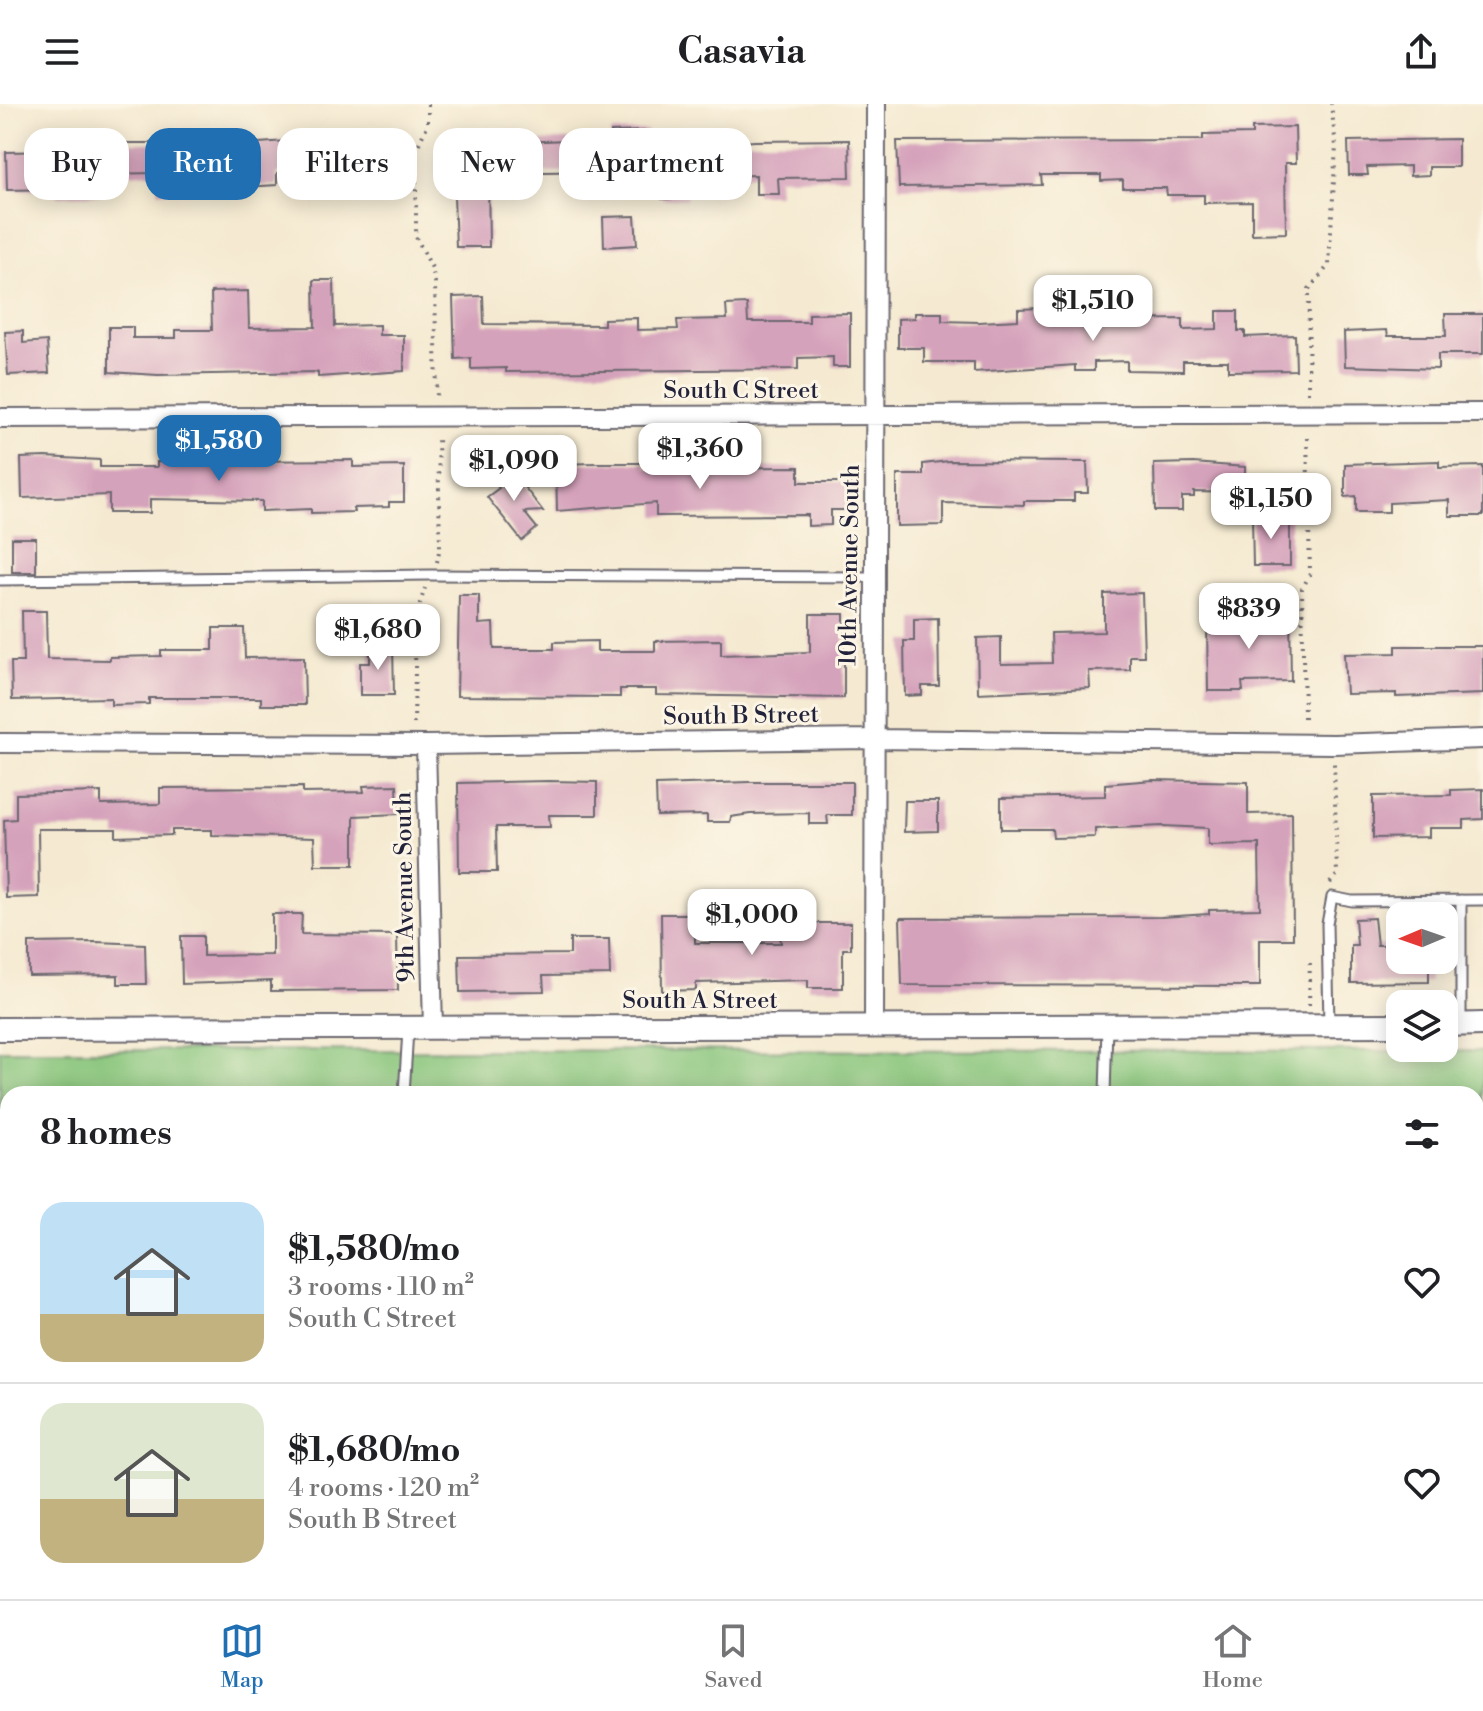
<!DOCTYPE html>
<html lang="en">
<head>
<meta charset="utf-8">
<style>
	:root { --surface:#fff; --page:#f6f6f6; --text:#202124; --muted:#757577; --line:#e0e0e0; --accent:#1f6fb2 }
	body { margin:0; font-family:"Libre Bodoni",serif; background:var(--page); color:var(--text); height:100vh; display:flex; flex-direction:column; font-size:30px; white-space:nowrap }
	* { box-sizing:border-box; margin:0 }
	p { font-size:26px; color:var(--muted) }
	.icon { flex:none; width:44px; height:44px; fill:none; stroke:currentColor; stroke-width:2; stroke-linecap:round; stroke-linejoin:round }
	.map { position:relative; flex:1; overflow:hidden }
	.side { position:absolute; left:0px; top:982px; width:1484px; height:514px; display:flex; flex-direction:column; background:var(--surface); border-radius:24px 24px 0 0; box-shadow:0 4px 20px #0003 }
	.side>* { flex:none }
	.top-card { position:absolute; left:24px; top:24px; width:800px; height:72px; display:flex; gap:16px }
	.needle { width:52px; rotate:268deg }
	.fabs { position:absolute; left:1386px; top:798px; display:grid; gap:16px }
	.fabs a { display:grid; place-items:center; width:72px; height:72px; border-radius:16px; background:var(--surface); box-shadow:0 4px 20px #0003; font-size:40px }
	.price { position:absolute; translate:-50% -68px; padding:0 18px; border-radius:16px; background:#fff; color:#222; font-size:26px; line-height:52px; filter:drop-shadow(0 2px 4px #0008) }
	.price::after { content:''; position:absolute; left:50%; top:48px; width:24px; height:18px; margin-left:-12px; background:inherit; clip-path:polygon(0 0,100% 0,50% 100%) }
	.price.active { background:var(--accent); color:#fff }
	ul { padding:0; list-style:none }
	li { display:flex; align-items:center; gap:24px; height:200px; padding:0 40px }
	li+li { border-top:2px solid var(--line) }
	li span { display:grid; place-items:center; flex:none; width:224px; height:160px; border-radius:24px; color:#555 }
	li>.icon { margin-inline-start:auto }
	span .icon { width:96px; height:96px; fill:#fffc; stroke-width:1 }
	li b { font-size:34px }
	h2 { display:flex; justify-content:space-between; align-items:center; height:96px; padding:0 40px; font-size:34px }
	.pill { padding:0 28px; border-radius:24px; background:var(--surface); box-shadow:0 4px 20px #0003; font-size:28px; line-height:72px }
	.pill.active { background:var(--accent); color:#fff }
	header { display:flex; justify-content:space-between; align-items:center; height:104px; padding:0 40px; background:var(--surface); font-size:36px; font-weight:700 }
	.tabs { display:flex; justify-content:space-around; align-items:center; height:112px; border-top:2px solid var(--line); background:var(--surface); font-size:22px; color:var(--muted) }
	.tabs a { display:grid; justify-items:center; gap:4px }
	.tabs .active { color:var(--accent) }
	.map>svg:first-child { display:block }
</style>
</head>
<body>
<header><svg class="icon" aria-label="menu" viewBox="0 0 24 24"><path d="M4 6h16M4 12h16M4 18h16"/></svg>Casavia<svg class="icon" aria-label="share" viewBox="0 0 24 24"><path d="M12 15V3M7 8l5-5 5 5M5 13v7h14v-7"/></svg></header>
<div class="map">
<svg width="1483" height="1495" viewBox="0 0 1483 1495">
	<rect width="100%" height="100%" fill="#fcf5e5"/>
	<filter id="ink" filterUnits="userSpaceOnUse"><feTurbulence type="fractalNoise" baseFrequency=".0125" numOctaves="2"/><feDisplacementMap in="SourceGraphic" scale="16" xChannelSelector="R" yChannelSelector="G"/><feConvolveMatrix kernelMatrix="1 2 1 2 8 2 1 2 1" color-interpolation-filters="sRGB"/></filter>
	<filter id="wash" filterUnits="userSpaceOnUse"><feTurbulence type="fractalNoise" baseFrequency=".006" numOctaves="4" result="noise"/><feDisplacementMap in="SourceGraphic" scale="32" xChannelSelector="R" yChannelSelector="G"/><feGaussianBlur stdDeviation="1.8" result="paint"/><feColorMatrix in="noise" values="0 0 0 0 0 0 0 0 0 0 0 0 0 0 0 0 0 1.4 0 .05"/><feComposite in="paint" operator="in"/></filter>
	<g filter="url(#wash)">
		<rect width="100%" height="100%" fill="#f5ead1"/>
		<path fill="#88c57b" stroke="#55745b" stroke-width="2" d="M 0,946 L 1483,947 L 1483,1392 L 1476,1392 L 1476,990 L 8,990 L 8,1255 L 0,1255 Z"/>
		<g id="blocks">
			<path fill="#d5a2bb" d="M 1295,23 L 1296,59 L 1285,59 L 1286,129 L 1252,130 L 1252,98 L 1204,99 L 1204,91 L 1167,91 L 1166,84 L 1123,84 L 1123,76 L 1101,77 L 1101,71 L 1041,71 L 1042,81 L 899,83 L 897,37 L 1203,36 L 1203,31 L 1252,30 L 1252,24 Z
				M 647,27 L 648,45 L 714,43 L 714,40 L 755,37 L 849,36 L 850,73 L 778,74 L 779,90 L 756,90 L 756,71 L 686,73 L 687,95 L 662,95 L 662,66 L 488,69 L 489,143 L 456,143 L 452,41 L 611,34 L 611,28 Z
				M 1458,35 L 1458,63 L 1429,63 L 1429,71 L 1410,72 L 1410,62 L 1367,63 L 1368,71 L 1349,71 L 1348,37 Z
				M 300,36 L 300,44 L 404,39 L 404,79 L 384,79 L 384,68 L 350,68 L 350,90 L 312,90 L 312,68 L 277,69 L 277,81 L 158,88 L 158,69 L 99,70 L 99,91 L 57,92 L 57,85 L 7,86 L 6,48 L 56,47 L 56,39 L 259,39 Z
				M 635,112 L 637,141 L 604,143 L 603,113 Z
				M 314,176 L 334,176 L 335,222 L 379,221 L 379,231 L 404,231 L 404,267 L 318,273 L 318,268 L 158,271 L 109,268 L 109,223 L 133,223 L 133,234 L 176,234 L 176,226 L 212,226 L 211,188 L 248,187 L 249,224 L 315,223 Z
				M 483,192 L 484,220 L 604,221 L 604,215 L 637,214 L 637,226 L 678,225 L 677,216 L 727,215 L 726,201 L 747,200 L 748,218 L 809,218 L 809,210 L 850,209 L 850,263 L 833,263 L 833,253 L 798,254 L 798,265 L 506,268 L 506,264 L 471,265 L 471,254 L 455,255 L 453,193 Z
				M 1043,204 L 1043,217 L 1183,215 L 1183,226 L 1217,225 L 1217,207 L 1238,207 L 1238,227 L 1245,227 L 1245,233 L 1295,231 L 1296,266 L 1228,267 L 1228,257 L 1183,257 L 1183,267 L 1127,266 L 1127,257 L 1094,258 L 1094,267 L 1075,267 L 1075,261 L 974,268 L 974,258 L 924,258 L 924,244 L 898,244 L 898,215 L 915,214 L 915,209 L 942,209 L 942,217 L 979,218 L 1018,216 L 1018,205 Z
				M 1445,210 L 1483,210 L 1483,250 L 1438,250 L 1438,265 L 1345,262 L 1344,228 L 1387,226 L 1388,232 L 1446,232 Z
				M 23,227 L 23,239 L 47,237 L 49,269 L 8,271 L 5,228 Z
				M 45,353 L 100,356 L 100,363 L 157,363 L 157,358 L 353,356 L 353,363 L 404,362 L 404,398 L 389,398 L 389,403 L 353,404 L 354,408 L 311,409 L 311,405 L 262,407 L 262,397 L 150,395 L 150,409 L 109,409 L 109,391 L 22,394 L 21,354 Z
				M 949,357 L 1087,358 L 1088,389 L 1074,389 L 1074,397 L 1024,397 L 1024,401 L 943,399 L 943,421 L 897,422 L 897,371 L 923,371 L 923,360 Z
				M 1439,357 L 1439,363 L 1483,362 L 1483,412 L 1449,412 L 1449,396 L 1389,399 L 1389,408 L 1356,408 L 1356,392 L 1345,393 L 1345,360 Z
				M 596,359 L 645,359 L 646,364 L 799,363 L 799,378 L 850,378 L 850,406 L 831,406 L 831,421 L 808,422 L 808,411 L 656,412 L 656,399 L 557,407 L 556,360 Z
				M 1193,359 L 1245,363 L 1245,389 L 1194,388 L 1194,393 L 1182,393 L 1182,407 L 1155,407 L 1154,360 Z
				M 508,362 L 543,407 L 524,408 L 537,424 L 522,437 L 487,393 L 499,384 L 492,375 Z
				M 1290,411 L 1290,462 L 1253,462 L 1252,412 Z
				M 12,434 L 36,434 L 36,468 L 12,468 Z
				M 1142,489 L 1144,552 L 1130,552 L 1130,566 L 1089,567 L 1090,584 L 978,589 L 977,534 L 1001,533 L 1001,560 L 1052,559 L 1051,529 L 1104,528 L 1104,490 Z
				M 459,491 L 479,491 L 479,520 L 493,519 L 494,545 L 554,545 L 554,538 L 597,537 L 597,547 L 655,547 L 655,537 L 721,536 L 721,551 L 810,548 L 810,510 L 844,510 L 844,594 L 656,591 L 656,585 L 620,585 L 620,593 L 457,592 Z
				M 22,507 L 46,507 L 47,555 L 110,556 L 110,553 L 161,552 L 161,546 L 213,546 L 213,524 L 244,524 L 245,554 L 304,553 L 305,601 L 261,601 L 261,594 L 149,594 L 149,600 L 111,601 L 111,594 L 12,596 L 11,558 L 23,558 Z
				M 1252,507 L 1290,507 L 1291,577 L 1242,578 L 1243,587 L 1208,587 L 1207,520 L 1252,519 Z
				M 938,514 L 939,582 L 922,582 L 922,591 L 905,592 L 904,537 L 914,537 L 914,515 Z
				M 370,541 L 393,541 L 394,591 L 360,591 L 360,559 L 370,559 Z
				M 1396,542 L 1483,542 L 1483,590 L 1396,593 L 1396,589 L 1346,590 L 1344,550 L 1396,549 Z
				M 1153,676 L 1248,678 L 1248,710 L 1292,709 L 1293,835 L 1260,835 L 1260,882 L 902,881 L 900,814 L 1161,813 L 1209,810 L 1209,806 L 1260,805 L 1259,740 L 1208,741 L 1208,724 L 1163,722 L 1095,725 L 1095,733 L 1053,734 L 1052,725 L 1001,725 L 1001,694 L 1105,692 L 1105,680 Z
				M 549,677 L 597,678 L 597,711 L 549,711 L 550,723 L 496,723 L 497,768 L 459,768 L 458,679 Z
				M 750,678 L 852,678 L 852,711 L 827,711 L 828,720 L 809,720 L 809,709 L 750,710 L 731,713 L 730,718 L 707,718 L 707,711 L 657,712 L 656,681 Z
				M 397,681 L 398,710 L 354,712 L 354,761 L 315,761 L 314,734 L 212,731 L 212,726 L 172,726 L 172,731 L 116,733 L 116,725 L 38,725 L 39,793 L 6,794 L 4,716 L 16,715 L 16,690 L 101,688 L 101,701 L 160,700 L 160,684 L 303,683 L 303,689 L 364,688 L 363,682 Z
				M 1483,685 L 1483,715 L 1464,716 L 1464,724 L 1429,724 L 1429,733 L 1373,734 L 1373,692 L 1451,691 L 1451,686 Z
				M 905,697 L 938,697 L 938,727 L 904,728 Z
				M 272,810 L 302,810 L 301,830 L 397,831 L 398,886 L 271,887 L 271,877 L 182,880 L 181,832 L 203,832 L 203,852 L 272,851 Z
				M 661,810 L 695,810 L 695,839 L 781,839 L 780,831 L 808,830 L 808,819 L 851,819 L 851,845 L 843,845 L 843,884 L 808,884 L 808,876 L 696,879 L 696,886 L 662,887 Z
				M 1374,814 L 1377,841 L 1400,841 L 1400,856 L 1429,856 L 1429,878 L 1351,879 L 1351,841 L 1357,841 L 1355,815 Z
				M 570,835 L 609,835 L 610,871 L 543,872 L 544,887 L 460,888 L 459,851 L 570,850 Z
				M 96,838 L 145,840 L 146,880 L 118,880 L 118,871 L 29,872 L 29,839 Z"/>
		</g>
	</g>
	<g filter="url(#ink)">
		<use href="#blocks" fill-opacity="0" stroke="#6c6870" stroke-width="2"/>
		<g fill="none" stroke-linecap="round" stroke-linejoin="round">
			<defs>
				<path id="service" d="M 0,476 L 430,471 L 873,473
					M 1461,796 L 1461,921
					M 1329,921 L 1327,820 L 1332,793 L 1352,797 L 1483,796
					M 404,990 L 408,926
					M 1105,990 L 1107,922
					M 1476,1038 L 1483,1037
					M 0,1049 L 8,1049
					M 0,1158 L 8,1158
					M 1476,1183 L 1483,1184
					M 1476,1325 L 1483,1325
					M 775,1488 L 776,1495"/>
				<path id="minor" d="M 0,314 L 1483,309
					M 0,639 L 426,641 L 872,635 L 1334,640 L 1483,635
					M 426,641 L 433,924
					M 874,923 L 876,0
					M 1476,1407 L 1483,1407
					M 0,1412 L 8,1412
					M 1074,1488 L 1074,1495"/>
				<path id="tertiary" d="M 1444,921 L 1483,920
					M 0,925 L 1400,921"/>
			</defs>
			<use href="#service" stroke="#6c6870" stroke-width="13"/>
			<use href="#minor" stroke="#6c6870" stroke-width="22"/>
			<use href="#tertiary" stroke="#6c6870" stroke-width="26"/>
			<path stroke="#6c6870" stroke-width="4" stroke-dasharray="2 6" stroke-linecap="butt" d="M 428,0 L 428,20 L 416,46 L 416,133 L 432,164 L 435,179 L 437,295
				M 1308,289 L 1309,185 L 1329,161 L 1336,42 L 1331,0
				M 437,458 L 440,443 L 438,331
				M 1304,614 L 1302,485 L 1310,470 L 1307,330
				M 414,620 L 416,512 L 425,484
				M 1330,779 L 1337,771 L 1334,659
				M 1309,901 L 1310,854"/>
			<use href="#service" stroke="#fff" stroke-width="9"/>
			<use href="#minor" stroke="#fff" stroke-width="18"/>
			<use href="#tertiary" stroke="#fff" stroke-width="22"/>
		</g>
	</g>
	<g text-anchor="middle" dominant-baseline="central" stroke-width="6" stroke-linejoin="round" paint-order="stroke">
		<g font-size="24" fill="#22223b" stroke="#fcf5e5">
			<text x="741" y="287">South C Street</text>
			<text transform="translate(850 461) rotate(-89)">10th Avenue South</text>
			<text transform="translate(741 612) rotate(-1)">South B Street</text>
			<text transform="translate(405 783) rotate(-91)">9th Avenue South</text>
			<text x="700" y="897">South A Street</text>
		</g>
	</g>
</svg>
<div class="fabs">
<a><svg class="needle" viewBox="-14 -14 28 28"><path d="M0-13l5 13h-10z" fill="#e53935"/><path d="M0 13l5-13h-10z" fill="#757577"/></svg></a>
<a><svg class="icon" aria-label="layers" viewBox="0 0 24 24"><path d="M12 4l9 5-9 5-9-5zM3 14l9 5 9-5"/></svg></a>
</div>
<b class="price" style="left:1093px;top:239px">$1,510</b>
<b class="price active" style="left:219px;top:379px">$1,580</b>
<b class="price" style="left:700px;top:387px">$1,360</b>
<b class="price" style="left:514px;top:399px">$1,090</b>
<b class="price" style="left:1271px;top:437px">$1,150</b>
<b class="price" style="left:1249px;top:547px">$839</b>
<b class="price" style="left:378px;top:568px">$1,680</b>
<b class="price" style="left:752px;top:853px">$1,000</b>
<div class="top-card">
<a class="pill">Buy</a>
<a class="pill active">Rent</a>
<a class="pill">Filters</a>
<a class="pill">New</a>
<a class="pill">Apartment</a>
</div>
<section class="side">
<h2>8 homes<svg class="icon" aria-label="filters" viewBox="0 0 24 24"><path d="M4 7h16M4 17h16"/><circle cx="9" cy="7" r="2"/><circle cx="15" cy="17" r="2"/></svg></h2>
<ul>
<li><span style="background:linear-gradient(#bfe0f5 70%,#c2b280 0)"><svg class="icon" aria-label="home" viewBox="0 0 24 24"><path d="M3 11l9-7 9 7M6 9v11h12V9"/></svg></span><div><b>$1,580/mo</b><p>3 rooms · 110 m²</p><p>South C Street</p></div><svg class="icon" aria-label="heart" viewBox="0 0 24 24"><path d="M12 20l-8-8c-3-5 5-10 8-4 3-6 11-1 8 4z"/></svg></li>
<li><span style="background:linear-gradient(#dfe7d0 60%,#c2b280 0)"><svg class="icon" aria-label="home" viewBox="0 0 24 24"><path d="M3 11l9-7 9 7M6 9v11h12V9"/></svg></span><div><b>$1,680/mo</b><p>4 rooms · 120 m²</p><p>South B Street</p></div><svg class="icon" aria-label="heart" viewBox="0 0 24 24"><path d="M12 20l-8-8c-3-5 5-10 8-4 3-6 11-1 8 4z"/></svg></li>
</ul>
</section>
</div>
<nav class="tabs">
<a class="active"><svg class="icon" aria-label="map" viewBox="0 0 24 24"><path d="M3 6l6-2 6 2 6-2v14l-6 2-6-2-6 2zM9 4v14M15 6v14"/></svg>Map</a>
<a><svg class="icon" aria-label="saved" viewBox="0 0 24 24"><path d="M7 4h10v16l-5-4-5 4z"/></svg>Saved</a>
<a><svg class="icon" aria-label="home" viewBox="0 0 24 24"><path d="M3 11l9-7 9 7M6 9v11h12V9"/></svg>Home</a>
</nav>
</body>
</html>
